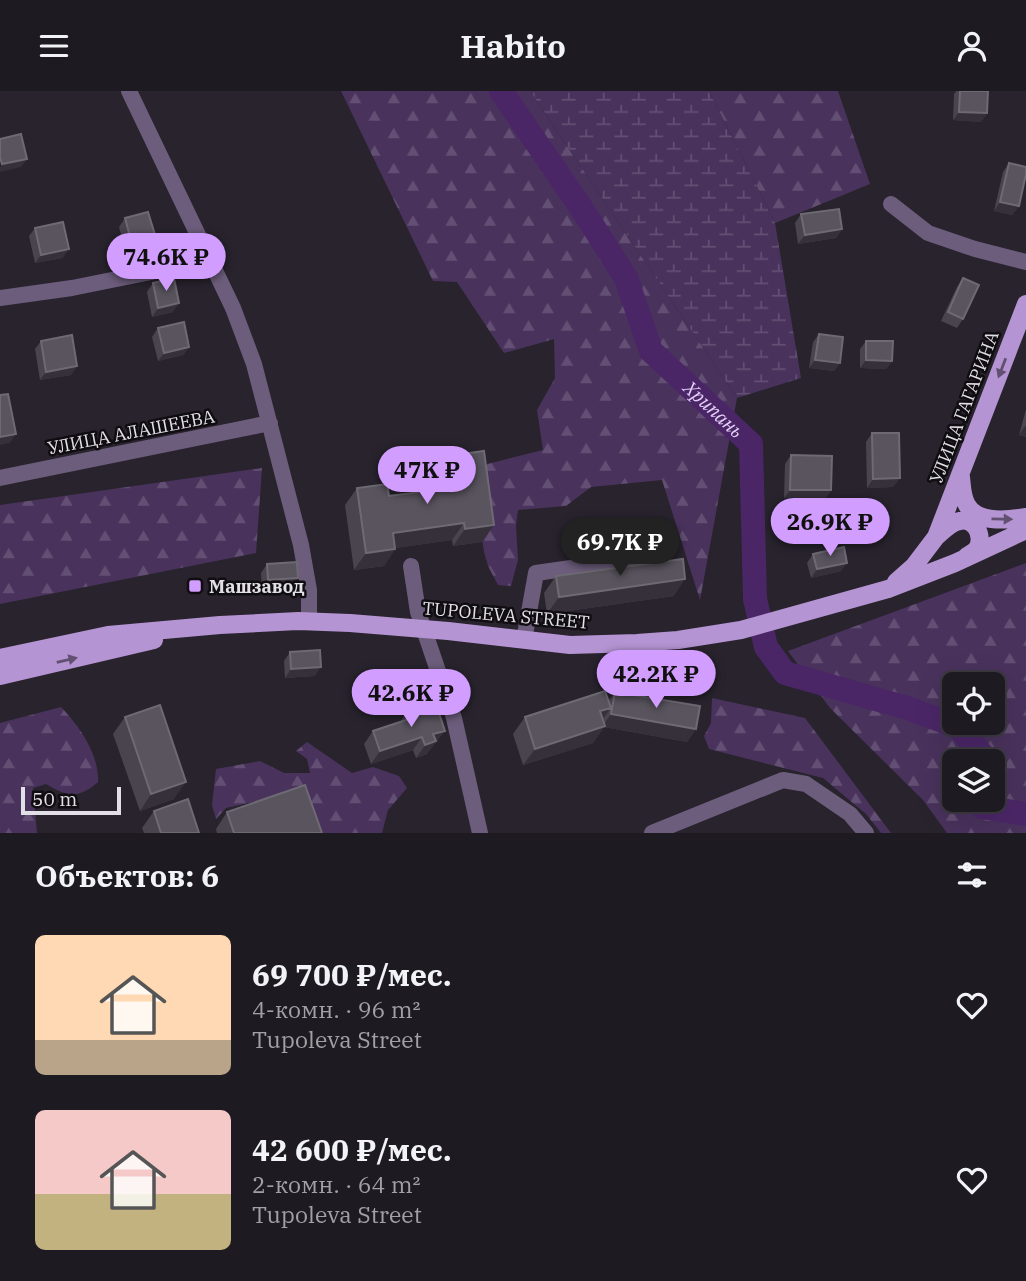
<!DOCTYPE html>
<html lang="ru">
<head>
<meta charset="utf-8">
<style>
	:root { --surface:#1e1a22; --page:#26232a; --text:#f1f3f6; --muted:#a1a1a5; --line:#3c3840; --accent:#d19dfe }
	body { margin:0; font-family:"IBM Plex Serif",serif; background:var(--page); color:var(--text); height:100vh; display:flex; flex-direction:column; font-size:26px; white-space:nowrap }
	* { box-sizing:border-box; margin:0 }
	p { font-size:23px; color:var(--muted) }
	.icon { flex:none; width:38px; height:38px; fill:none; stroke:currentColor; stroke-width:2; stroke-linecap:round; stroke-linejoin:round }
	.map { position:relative; height:742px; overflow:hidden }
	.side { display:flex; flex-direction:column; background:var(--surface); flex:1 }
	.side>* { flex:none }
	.controls { position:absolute; left:942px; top:581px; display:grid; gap:14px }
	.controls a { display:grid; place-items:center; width:63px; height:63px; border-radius:10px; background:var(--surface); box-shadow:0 7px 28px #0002,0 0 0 2px var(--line); font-size:35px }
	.scale { position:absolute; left:21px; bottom:18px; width:100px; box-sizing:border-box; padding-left:7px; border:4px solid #e2dfe6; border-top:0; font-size:19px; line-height:24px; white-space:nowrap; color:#e2dfe6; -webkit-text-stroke:5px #100d12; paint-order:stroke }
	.price { position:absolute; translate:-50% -60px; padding:0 16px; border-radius:24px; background:var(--accent); color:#111; font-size:23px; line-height:46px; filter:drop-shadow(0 2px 4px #0008) }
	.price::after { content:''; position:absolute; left:50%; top:42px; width:21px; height:16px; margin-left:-10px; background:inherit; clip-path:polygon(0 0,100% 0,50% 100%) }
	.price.on { background:#222; color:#fff }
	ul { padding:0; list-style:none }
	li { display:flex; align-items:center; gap:21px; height:175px; padding:0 35px }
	li span { display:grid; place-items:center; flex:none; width:196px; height:140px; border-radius:10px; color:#555 }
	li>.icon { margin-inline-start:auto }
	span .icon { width:84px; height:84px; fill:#fffc; stroke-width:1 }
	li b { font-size:30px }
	h2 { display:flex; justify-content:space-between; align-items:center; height:84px; padding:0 35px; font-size:30px }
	header { display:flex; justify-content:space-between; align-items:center; height:91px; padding:0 35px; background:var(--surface); font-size:32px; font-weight:700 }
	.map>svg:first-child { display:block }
</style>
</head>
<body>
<header><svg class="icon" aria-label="menu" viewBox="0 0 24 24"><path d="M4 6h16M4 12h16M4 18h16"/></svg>Habito<svg class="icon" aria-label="person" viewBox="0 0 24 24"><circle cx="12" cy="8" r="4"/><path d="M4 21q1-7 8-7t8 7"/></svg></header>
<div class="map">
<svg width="1026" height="742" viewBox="0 0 1026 742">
	<defs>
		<pattern id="forest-firs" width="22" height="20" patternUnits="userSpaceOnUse" patternTransform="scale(1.75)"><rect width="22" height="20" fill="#49325c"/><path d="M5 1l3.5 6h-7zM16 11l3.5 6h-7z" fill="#634f73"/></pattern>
		<pattern id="wetland-marsh" width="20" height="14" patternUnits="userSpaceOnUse" patternTransform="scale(1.75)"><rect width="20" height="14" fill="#49325c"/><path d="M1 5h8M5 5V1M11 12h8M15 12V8" fill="none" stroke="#634f73"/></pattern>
	</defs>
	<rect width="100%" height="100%" fill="#28232d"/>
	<path fill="url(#forest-firs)" fill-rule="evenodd" d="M 341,0 L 530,0 L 737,307 L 700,509 L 662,389 L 591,396 L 566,415 L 518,419 L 516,435 L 518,469 L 511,495 L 498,494 L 488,475 L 484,461 L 472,377 L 543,359 L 537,319 L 555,287 L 554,248 L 504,262 L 457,191 L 433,190 Z
		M 709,0 L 838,0 L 870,93 L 775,132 Z
		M 262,377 L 256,462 L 0,513 L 0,414 Z
		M 1026,472 L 1026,742 L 947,742 L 923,709 L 830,617 L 788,560 ZM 954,593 L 992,593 L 992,632 L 954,632 ZM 954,670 L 992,670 L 992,709 L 954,709 Z
		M 712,607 L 805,627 L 891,742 L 881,742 L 866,723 L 823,687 L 709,658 L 704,645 L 711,632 Z
		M 61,616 C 80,636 99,663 98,691 C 79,708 67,706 46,693 L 33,697 L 37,742 L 0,742 L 0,632 Z
		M 307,651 L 352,682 L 373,676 L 399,685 L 407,697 L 388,719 L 382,742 L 321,742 L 299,701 L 226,717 L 216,728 L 212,714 L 216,678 L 260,670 L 284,682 L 310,682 L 307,668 L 296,660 Z"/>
	<path fill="url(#wetland-marsh)" d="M 530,0 L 709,0 L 775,132 L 801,287 L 737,307 Z"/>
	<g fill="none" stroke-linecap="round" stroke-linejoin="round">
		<g stroke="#4b2667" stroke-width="24">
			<path id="s1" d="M 501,0 L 582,118 L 626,187 L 651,260 L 751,353 L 755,508 L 766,556 L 785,582 L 907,617 L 959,636 L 987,670"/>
			<path d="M 983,709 L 982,716 L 1026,723"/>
		</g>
		<path stroke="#6d5d7c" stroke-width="16" d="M 129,0 L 233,217 L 254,273 L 301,454 L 309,499 L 309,531
			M 891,113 L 928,142 L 975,158 L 1026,171
			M 0,207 L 72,197 L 151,181 L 209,167
			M 0,387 L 270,332
			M 411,475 L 418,521 L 454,627 L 480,742
			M 524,549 L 536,482 L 661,464
			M 652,742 L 783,689 L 806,693 L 850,723 L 866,742"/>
		<path stroke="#b594d3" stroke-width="18" d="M 961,386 C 962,395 962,406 967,414 C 977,433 1008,429 1026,426
			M 936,446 C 943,440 951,431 960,430 C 973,427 982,441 979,453 C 978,459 972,462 967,465
			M 896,491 L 914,475 L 936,446 L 1026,213
			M 0,567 L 108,544 L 220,534 L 298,530 L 350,532 L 448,540 L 570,554 L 637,552 L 678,549 L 741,539 L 888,498 L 955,472 L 1026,439
			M 0,585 L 154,549"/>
	</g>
	<path fill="#49444d" d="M 956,0 L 988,0 L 987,22 L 981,31 L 953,29 L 954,3 Z
		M 1009,72 L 1019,115 L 1012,124 L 994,120 L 1003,81 Z
		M 801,123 L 842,138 L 836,147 L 798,153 L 795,132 Z
		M 125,127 L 149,155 L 126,162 L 119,136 Z
		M 35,137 L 63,167 L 35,172 L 29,145 Z
		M 963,187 L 963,228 L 957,237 L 941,230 L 957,196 Z
		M 153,192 L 173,221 L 152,226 L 147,201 Z
		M 158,237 L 189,256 L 183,264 L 158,270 L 152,246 Z
		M 819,243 L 840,272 L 834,280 L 809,277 L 813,251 Z
		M 41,250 L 77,275 L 71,284 L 40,289 L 35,258 Z
		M 866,250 L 892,270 L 886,278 L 860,277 L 860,258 Z
		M 1026,318 L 1026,346 L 1019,344 Z
		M 872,342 L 900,387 L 893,396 L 867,397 L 866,351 Z
		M 455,364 L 482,451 L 453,455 L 452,449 L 395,457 L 395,458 L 384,475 L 354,479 L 345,414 L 357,397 L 389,405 L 445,397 L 443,381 Z
		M 791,364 L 831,399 L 825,408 L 784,407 L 785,373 Z
		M 813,463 L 841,480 L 811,487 L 807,472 Z
		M 267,473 L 292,496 L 262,498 L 261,482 Z
		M 556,485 L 674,505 L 547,523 L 544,502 Z
		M 290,561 L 315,585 L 285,587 L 284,570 Z
		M 615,601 L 696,638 L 687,651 L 604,636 L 593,652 L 523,674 L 513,643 L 525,626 L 608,610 Z
		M 409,618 L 436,652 L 433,653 L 427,663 L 416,667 L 413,659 L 371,673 L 364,653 L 373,640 L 400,631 Z
		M 125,626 L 174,708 L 140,720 L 113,643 Z
		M 154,720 L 199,742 L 144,742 L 142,737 Z
		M 227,721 L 322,742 L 217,742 L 216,738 Z"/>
	<path fill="#35303a" d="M 959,21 L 987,22 L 981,31 L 953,29 Z
		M 27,68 L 21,76 L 0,81 L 0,76 L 2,73 Z
		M 1000,111 L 1019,115 L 1012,124 L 994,120 Z
		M 842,138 L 836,147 L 798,153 L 805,144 Z
		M 156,147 L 149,155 L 126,162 L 132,153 Z
		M 69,158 L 63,167 L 35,172 L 41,164 Z
		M 179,212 L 173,221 L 152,226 L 158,217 Z
		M 189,256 L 183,264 L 158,270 L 164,262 Z
		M 815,269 L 840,272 L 834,280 L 809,277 Z
		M 866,269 L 892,270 L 886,278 L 860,277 Z
		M 77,275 L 71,284 L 40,289 L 46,281 Z
		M 1025,335 L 1026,336 L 1026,346 L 1019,344 Z
		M 16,343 L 10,352 L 0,354 L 0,346 Z
		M 900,387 L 893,396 L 867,397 L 873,388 Z
		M 790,399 L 831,399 L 825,408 L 784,407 Z
		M 464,432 L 452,449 L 382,459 L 393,442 Z
		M 494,434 L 482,451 L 453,455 L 465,438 Z
		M 395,458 L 384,475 L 354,479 L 366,462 Z
		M 847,472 L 841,480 L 811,487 L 817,478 Z
		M 298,487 L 292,496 L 262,498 L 268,489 Z
		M 685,488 L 674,505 L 547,523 L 559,506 Z
		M 321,576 L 315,585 L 285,587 L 291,578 Z
		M 611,617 L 599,633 L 600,620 Z
		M 611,623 L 696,638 L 687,651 L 604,636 L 593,652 L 523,674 L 535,658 L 602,636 Z
		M 445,640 L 427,663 L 416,667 L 433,643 Z
		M 422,646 L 413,659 L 371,673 L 380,660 Z
		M 186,691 L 174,708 L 140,720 L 151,703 Z"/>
	<path fill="#59545e" stroke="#6e6a73" stroke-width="2" d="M 960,0 L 988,0 L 987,22 L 959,21 Z
		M 21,43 L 27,68 L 2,73 L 0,66 L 0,48 Z
		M 1009,72 L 1026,76 L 1026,83 L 1019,115 L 1000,111 Z
		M 839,118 L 842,138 L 805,144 L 801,123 Z
		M 148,121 L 156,147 L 132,153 L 125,127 Z
		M 63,131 L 69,158 L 41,164 L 35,137 Z
		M 174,187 L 179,212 L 158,217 L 153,192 Z
		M 963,187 L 979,194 L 963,228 L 948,221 Z
		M 184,231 L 189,256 L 164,262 L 158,237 Z
		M 819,243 L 843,246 L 840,272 L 815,269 Z
		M 72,244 L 77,275 L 46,281 L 41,250 Z
		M 866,250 L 893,250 L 892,270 L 866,269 Z
		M 8,303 L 16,343 L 0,346 L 0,304 Z
		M 872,342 L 899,342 L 900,387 L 873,388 Z
		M 484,360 L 494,434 L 465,438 L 464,432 L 393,442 L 395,458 L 366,462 L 357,397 L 387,393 L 389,405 L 459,396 L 455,364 Z
		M 791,364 L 832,365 L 831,399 L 790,399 Z
		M 844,456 L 847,472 L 817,478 L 813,463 Z
		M 683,468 L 685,488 L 559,506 L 556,485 Z
		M 297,471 L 298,487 L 268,489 L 267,473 Z
		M 320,559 L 321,576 L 291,578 L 290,561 Z
		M 605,600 L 611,617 L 600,620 L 605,635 L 535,658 L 525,626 Z
		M 615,601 L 700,615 L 696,638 L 611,623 Z
		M 425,613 L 427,619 L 437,616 L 445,640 L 433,643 L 436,650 L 425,654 L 422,646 L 380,660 L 373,640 L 412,627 L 409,618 Z
		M 160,614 L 186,691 L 151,703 L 125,626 Z
		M 305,694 L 322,742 L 234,742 L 227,721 Z
		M 188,708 L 199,742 L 161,742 L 154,720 Z"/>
	<defs><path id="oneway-solid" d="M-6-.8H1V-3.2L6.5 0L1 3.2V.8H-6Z" transform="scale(1.75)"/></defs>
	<g fill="#625072">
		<use href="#oneway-solid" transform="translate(1002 277) rotate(111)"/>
		<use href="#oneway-solid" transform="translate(1002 428) rotate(1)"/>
		<use href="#oneway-solid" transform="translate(67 569) rotate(-13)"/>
	</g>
	<rect fill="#d19dfe" stroke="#100d12" stroke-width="2.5" x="188" y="488" width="14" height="14" rx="3.5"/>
	<g text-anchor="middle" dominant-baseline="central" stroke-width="5" stroke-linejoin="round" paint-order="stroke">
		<g font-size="18" fill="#e2dfe6" stroke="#100d12">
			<text transform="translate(964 316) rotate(-69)">УЛИЦА ГАГАРИНА</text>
			<text transform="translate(131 341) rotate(-11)">УЛИЦА АЛАШЕЕВА</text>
			<text transform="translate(506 524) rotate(5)">TUPOLEVA STREET</text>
		</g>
		<g font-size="18" font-weight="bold" fill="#e2dfe6" stroke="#100d12" text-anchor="start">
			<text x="209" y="495">Машзавод</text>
		</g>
		<g font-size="19" font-style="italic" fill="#e4d0f8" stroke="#100d12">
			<text stroke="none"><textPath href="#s1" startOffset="388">Хрипань</textPath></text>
		</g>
	</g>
</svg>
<div class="controls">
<a><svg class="icon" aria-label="locate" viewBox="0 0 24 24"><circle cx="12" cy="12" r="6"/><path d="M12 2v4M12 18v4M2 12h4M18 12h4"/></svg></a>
<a><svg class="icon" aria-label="layers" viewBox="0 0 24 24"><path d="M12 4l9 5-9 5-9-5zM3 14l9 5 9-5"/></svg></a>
</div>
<div class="scale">50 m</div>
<b class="price" style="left:166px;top:202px">74.6K ₽</b>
<b class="price" style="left:427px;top:415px">47K ₽</b>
<b class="price" style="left:830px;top:467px">26.9K ₽</b>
<b class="price on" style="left:620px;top:487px">69.7K ₽</b>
<b class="price" style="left:656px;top:619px">42.2K ₽</b>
<b class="price" style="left:411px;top:638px">42.6K ₽</b>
</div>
<section class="side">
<h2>Объектов: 6<svg class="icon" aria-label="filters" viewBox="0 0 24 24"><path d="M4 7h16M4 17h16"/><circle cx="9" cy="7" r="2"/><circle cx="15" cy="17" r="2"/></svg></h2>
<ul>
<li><span style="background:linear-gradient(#ffd9b3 75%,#b9a48a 0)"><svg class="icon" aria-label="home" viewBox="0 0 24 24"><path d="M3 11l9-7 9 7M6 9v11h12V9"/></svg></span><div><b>69 700 ₽/мес.</b><p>4-комн. · 96 m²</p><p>Tupoleva Street</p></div><svg class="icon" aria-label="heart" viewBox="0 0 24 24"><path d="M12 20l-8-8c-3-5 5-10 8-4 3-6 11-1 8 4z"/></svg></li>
<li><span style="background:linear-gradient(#f6c9c9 60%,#c2b280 0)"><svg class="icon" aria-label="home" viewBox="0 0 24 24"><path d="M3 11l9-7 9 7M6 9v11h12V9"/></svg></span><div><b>42 600 ₽/мес.</b><p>2-комн. · 64 m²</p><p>Tupoleva Street</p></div><svg class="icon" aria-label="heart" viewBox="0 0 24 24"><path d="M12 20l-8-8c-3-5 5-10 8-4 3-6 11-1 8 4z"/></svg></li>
</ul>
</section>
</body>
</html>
